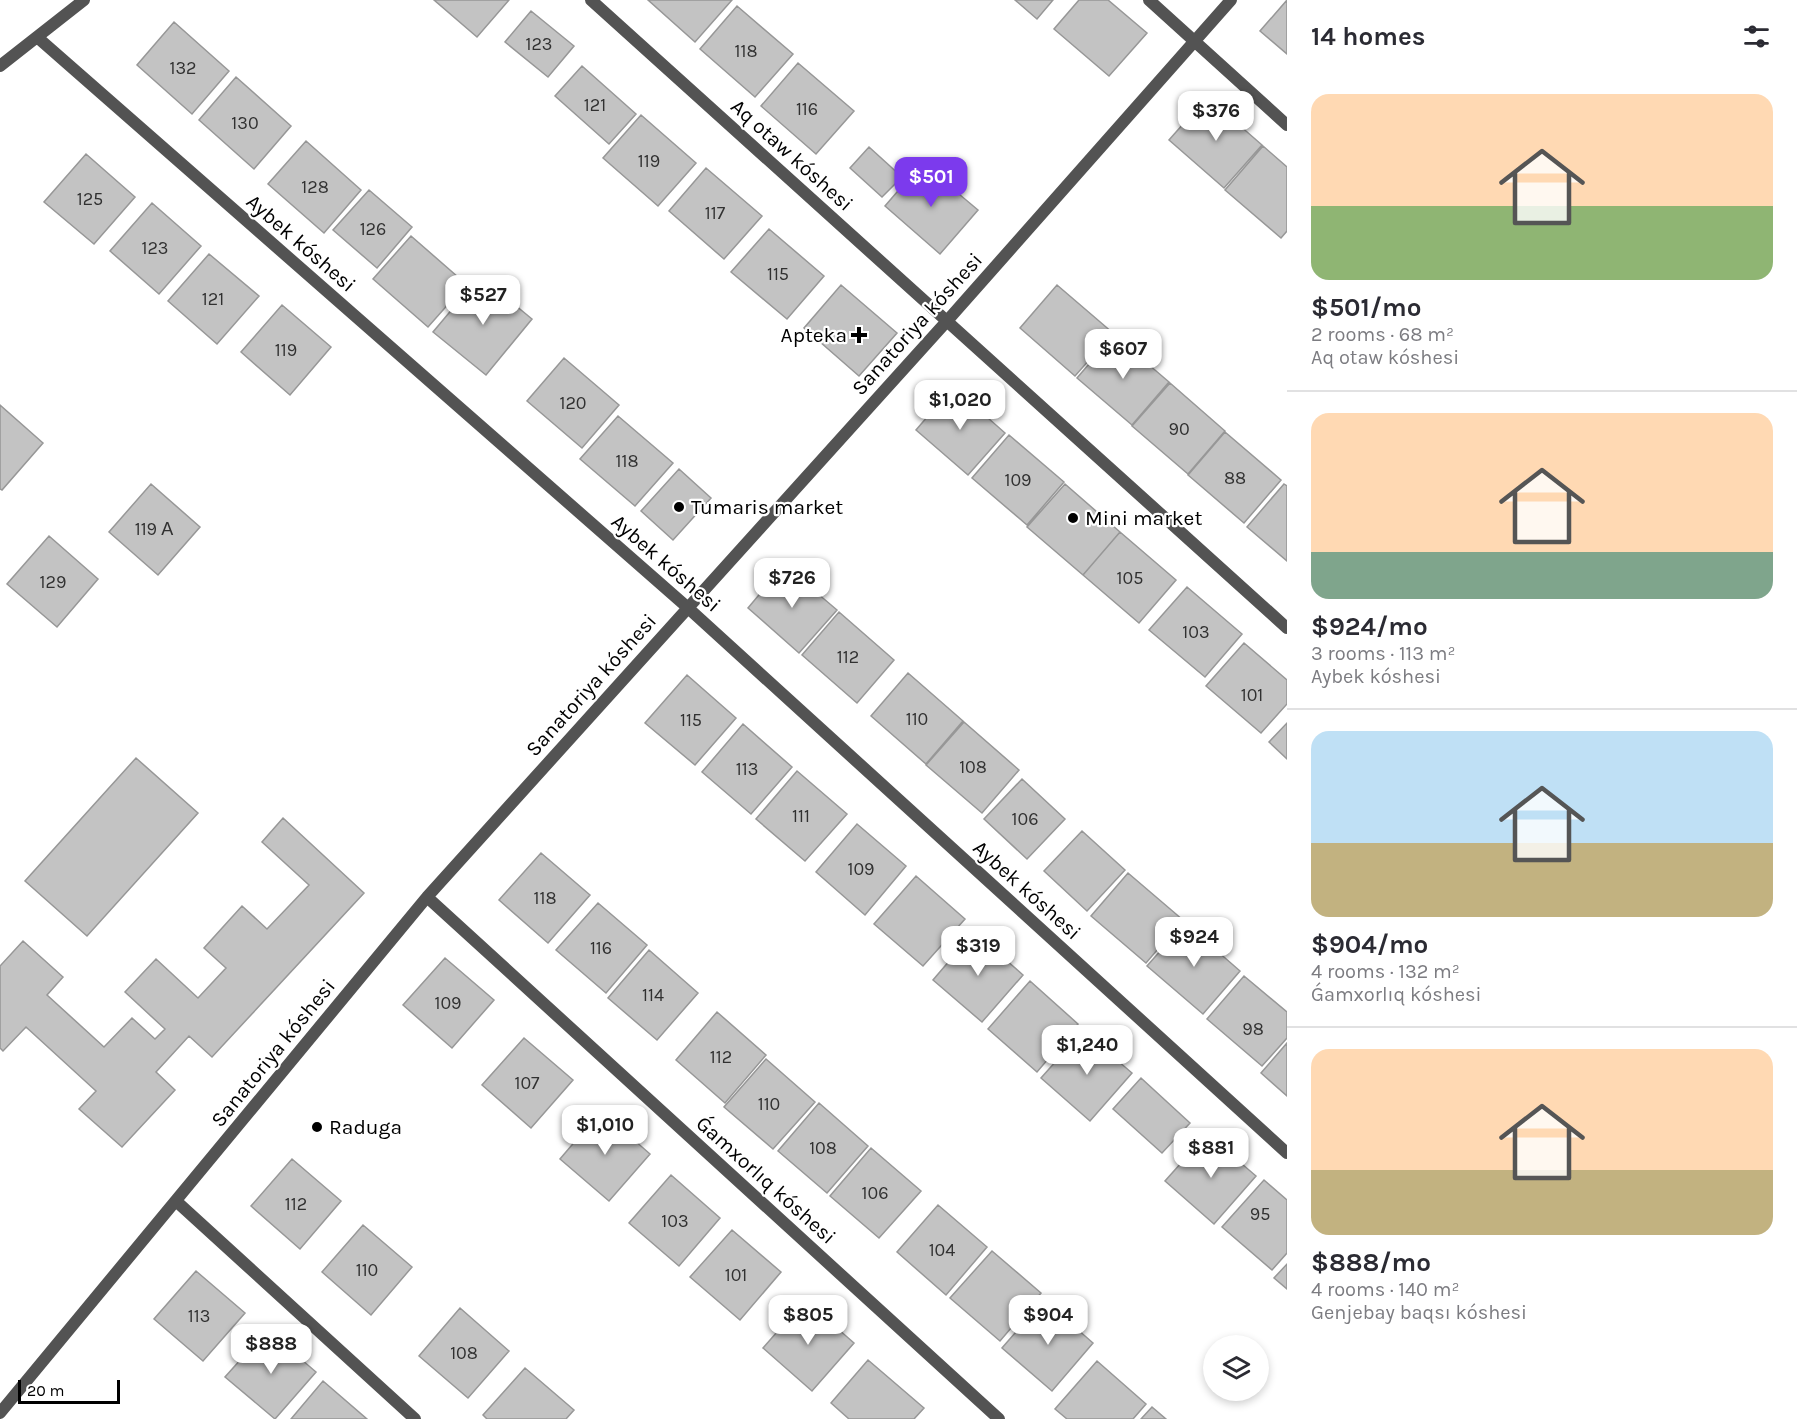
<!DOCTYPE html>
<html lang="en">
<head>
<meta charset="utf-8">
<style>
	:root { --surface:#fff; --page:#f2f2f3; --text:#2b2b33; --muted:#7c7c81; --line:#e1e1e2; --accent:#7c3aed }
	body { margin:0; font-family:Karla,sans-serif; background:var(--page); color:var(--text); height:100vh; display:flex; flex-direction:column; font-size:22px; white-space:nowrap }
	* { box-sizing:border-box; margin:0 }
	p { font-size:20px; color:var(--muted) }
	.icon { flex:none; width:33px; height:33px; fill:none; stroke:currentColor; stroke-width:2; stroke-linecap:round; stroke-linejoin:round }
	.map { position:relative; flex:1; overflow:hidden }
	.panel { display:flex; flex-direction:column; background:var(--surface); width:510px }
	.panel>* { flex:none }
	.controls { position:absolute; left:1203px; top:1335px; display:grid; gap:12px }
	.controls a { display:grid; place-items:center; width:66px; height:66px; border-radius:50%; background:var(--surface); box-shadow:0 3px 9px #0003; font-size:30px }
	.scale { position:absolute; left:18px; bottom:15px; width:102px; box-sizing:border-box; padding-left:6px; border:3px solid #000; border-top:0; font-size:16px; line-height:21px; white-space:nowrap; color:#000; -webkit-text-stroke:4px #fff; paint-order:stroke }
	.price { position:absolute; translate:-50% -51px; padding:0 14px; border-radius:12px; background:#fff; color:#222; font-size:20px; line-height:39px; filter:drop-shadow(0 2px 3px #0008) }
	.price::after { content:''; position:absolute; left:50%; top:36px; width:18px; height:14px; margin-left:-9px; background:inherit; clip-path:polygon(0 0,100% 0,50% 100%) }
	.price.current { background:var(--accent); color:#fff }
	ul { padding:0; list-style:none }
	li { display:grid; align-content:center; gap:12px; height:318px; padding:0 24px }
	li+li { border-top:2px solid var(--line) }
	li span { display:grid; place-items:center; height:186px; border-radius:18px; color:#555 }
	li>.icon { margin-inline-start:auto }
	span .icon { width:108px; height:108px; fill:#fffc; stroke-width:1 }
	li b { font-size:26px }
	h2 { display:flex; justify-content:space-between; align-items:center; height:72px; padding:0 24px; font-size:26px }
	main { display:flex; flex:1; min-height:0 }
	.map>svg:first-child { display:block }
</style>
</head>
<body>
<main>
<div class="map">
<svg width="1287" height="1419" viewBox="0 0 1287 1419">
	<rect width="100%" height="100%" fill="#fff"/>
	<path fill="#c3c3c3" stroke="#979797" stroke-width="1.5" d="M 434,0 L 509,0 L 477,37 Z
		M 648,0 L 732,0 L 695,42 Z
		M 1015,0 L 1053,0 L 1037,19 Z
		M 1079,0 L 1108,0 L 1147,33 L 1109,76 L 1054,29 Z
		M 1287,0 L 1287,54 L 1260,31 Z
		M 737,6 L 793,54 L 755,97 L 700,49 Z
		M 531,11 L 574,46 L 548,77 L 505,42 Z
		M 174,22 L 229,71 L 192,114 L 137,65 Z
		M 798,63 L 854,111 L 816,154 L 761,106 Z
		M 582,66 L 636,114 L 609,144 L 555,96 Z
		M 236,77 L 291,126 L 254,169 L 199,120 Z
		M 1207,97 L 1262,145 L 1224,188 L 1169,140 Z
		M 641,115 L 696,163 L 658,206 L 603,158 Z
		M 306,141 L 361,190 L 324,233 L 268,184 Z
		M 1263,146 L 1287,167 L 1287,231 L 1281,238 L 1225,190 Z
		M 869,147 L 902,177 L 882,197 L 850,168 Z
		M 86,154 L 135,197 L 94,244 L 44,202 Z
		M 922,163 L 978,210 L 940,254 L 885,206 Z
		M 706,168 L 762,216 L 724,259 L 669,211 Z
		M 369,190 L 412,227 L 377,268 L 333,230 Z
		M 152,203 L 201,246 L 159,294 L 110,251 Z
		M 769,229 L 824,276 L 787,319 L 731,272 Z
		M 411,236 L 466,284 L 428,327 L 373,279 Z
		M 209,254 L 259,296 L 217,344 L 168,301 Z
		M 480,276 L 532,319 L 486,375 L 433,332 Z
		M 841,285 L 897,333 L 859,376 L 804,328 Z
		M 1057,285 L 1113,333 L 1075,376 L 1020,328 Z
		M 282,305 L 331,347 L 290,395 L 241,352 Z
		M 1114,335 L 1169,382 L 1132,425 L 1077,378 Z
		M 564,358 L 619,405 L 582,448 L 527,401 Z
		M 1170,383 L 1225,431 L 1188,474 L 1132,426 Z
		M 953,387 L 1005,433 L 968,475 L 916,430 Z
		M 0,405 L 43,443 L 2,490 L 0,489 Z
		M 618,416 L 673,463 L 635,506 L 580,459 Z
		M 1225,432 L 1281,480 L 1244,523 L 1188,475 Z
		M 1009,435 L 1064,482 L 1027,525 L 972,478 Z
		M 679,469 L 711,498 L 673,540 L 641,511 Z
		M 151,484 L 200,527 L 158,575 L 109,532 Z
		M 1065,484 L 1120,532 L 1083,575 L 1027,527 Z
		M 1284,484 L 1287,486 L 1287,561 L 1247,527 Z
		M 1120,532 L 1176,580 L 1139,623 L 1083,575 Z
		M 49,536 L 98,579 L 57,627 L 7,584 Z
		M 784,565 L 837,610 L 799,653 L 748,608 Z
		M 1187,587 L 1242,634 L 1205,677 L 1149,630 Z
		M 839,612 L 894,660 L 857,703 L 802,655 Z
		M 1244,643 L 1287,680 L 1287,704 L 1261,733 L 1206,686 Z
		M 908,673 L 963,721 L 926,764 L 871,716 Z
		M 687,675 L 736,718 L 695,765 L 645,723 Z
		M 964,722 L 1019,770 L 982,813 L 926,765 Z
		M 1287,723 L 1287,759 L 1269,742 Z
		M 743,724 L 792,767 L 751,814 L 702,772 Z
		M 136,758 L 198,813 L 87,936 L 25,881 Z
		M 797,771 L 847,814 L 805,861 L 756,819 Z
		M 1022,779 L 1065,819 L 1027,859 L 984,819 Z
		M 283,818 L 364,893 L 212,1057 L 189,1036 L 156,1072 L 175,1090 L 122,1147 L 79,1109 L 96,1091 L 26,1027 L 3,1051 L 0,1048 L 0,966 L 23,941 L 63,977 L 47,995 L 104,1047 L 132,1018 L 155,1039 L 165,1029 L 125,992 L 156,959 L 198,998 L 226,968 L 204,948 L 242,906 L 267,929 L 309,885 L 262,842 Z
		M 857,824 L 906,866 L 865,915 L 816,872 Z
		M 1082,831 L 1125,870 L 1087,911 L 1044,871 Z
		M 541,853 L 590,895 L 548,943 L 499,900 Z
		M 1128,873 L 1183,920 L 1146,963 L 1091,916 Z
		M 916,876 L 965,919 L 923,966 L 874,924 Z
		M 598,903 L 647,945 L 606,993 L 556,950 Z
		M 1185,923 L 1240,971 L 1203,1014 L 1147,966 Z
		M 974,932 L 1023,975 L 982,1022 L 933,980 Z
		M 649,950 L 698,993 L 657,1040 L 608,998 Z
		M 445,958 L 494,1000 L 452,1048 L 403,1005 Z
		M 1244,976 L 1287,1012 L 1287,1038 L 1262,1066 L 1207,1019 Z
		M 1030,981 L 1078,1024 L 1037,1072 L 988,1029 Z
		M 717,1012 L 766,1055 L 725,1103 L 676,1060 Z
		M 1083,1031 L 1132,1073 L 1090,1121 L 1041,1078 Z
		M 524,1038 L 573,1080 L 531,1128 L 482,1085 Z
		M 1287,1043 L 1287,1096 L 1261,1073 Z
		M 766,1059 L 815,1102 L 773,1149 L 724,1107 Z
		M 1141,1078 L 1190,1123 L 1162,1153 L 1113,1109 Z
		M 819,1103 L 868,1146 L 827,1193 L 778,1151 Z
		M 601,1111 L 650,1154 L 609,1201 L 560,1159 Z
		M 1207,1134 L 1256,1176 L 1214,1224 L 1165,1181 Z
		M 871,1148 L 921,1191 L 879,1238 L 830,1196 Z
		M 292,1159 L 341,1201 L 300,1249 L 251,1206 Z
		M 671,1175 L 720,1218 L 679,1266 L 629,1223 Z
		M 1264,1180 L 1287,1200 L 1287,1253 L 1272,1270 L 1222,1227 Z
		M 938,1205 L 987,1247 L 946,1295 L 897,1252 Z
		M 363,1225 L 412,1267 L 371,1315 L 322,1272 Z
		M 732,1230 L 781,1272 L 740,1320 L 690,1277 Z
		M 992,1251 L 1041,1293 L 1000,1341 L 950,1298 Z
		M 1287,1264 L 1287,1289 L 1274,1278 Z
		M 196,1271 L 245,1313 L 203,1361 L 154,1319 Z
		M 805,1300 L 854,1343 L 812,1391 L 763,1348 Z
		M 1044,1300 L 1093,1343 L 1052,1391 L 1002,1348 Z
		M 460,1308 L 509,1351 L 468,1398 L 419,1356 Z
		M 267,1330 L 316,1372 L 275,1419 L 225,1377 Z
		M 868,1360 L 924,1408 L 914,1419 L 849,1419 L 831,1403 Z
		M 1097,1361 L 1146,1404 L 1133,1419 L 1067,1419 L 1055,1409 Z
		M 525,1368 L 574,1410 L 566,1419 L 487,1419 L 483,1415 Z
		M 323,1381 L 367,1419 L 291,1419 Z
		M 1152,1407 L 1166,1419 L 1141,1419 Z"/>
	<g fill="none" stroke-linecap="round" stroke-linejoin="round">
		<path stroke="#535353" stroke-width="12" d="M 591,0 L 1287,628
			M 1149,0 L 1287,125
			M 37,37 L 687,607 L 1287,1153
			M 0,66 L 84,0
			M 427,897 L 999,1419
			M 176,1201 L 415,1419
			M 0,1413 L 427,897 L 947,321 L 1231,0"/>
	</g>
	<g fill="#000" stroke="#fff" stroke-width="2">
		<path d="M856 326h6v6h6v6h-6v6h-6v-6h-6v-6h6z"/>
		<circle cx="679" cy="507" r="6"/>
		<circle cx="1073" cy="518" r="6"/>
		<circle cx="317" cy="1127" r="6"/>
	</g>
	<g text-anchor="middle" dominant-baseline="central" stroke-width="4.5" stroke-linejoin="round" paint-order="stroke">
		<g font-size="18" fill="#313131">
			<text x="539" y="44">123</text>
			<text x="746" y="51">118</text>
			<text x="183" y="68">132</text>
			<text x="595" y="105">121</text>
			<text x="807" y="109">116</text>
			<text x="245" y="123">130</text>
			<text x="649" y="161">119</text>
			<text x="315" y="187">128</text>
			<text x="90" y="199">125</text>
			<text x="715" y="213">117</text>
			<text x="373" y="229">126</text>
			<text x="155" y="248">123</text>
			<text x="778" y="274">115</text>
			<text x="213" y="299">121</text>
			<text x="286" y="350">119</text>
			<text x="573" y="403">120</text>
			<text x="1179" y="429">90</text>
			<text x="627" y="461">118</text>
			<text x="1235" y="478">88</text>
			<text x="1018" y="480">109</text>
			<text x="154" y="529">119 А</text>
			<text x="1130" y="578">105</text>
			<text x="53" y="582">129</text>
			<text x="1196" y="632">103</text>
			<text x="848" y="657">112</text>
			<text x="1252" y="695">101</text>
			<text x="917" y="719">110</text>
			<text x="691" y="720">115</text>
			<text x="973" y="767">108</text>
			<text x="747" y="769">113</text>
			<text x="801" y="816">111</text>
			<text x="1025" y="819">106</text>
			<text x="861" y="869">109</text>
			<text x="545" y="898">118</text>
			<text x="601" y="948">116</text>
			<text x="653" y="995">114</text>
			<text x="448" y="1003">109</text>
			<text x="1253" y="1029">98</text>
			<text x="721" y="1057">112</text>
			<text x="527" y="1083">107</text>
			<text x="769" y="1104">110</text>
			<text x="823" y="1148">108</text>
			<text x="875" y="1193">106</text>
			<text x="296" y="1204">112</text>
			<text x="1260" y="1214">95</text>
			<text x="675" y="1221">103</text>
			<text x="942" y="1250">104</text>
			<text x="367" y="1270">110</text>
			<text x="736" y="1275">101</text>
			<text x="199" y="1316">113</text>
			<text x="464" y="1353">108</text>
		</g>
		<g font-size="21" fill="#000" stroke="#fff">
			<text transform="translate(792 155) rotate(42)">Aq otaw kóshesi</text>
			<text transform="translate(301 243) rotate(41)">Aybek kóshesi</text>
			<text transform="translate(917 324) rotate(-48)">Sanatoriya kóshesi</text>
			<text transform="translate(666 563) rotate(41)">Aybek kóshesi</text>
			<text transform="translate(591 685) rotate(-48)">Sanatoriya kóshesi</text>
			<text transform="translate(1027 890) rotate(42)">Aybek kóshesi</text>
			<text transform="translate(273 1053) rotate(-51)">Sanatoriya kóshesi</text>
			<text transform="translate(766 1180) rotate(42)">Ǵamxorlıq kóshesi</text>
		</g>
		<g font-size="21" fill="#000" stroke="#fff" text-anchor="start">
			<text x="847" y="335" text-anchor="end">Apteka</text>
			<text x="691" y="507">Tumaris market</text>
			<text x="1085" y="518">Mini market</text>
			<text x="329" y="1127">Raduga</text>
		</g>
	</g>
</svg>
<div class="controls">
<a><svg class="icon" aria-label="layers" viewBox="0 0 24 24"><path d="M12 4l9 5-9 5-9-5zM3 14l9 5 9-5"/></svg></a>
</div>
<div class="scale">20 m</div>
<b class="price" style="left:1216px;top:142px">$376</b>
<b class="price current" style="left:931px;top:208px">$501</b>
<b class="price" style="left:483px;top:326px">$527</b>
<b class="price" style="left:1123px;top:380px">$607</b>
<b class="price" style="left:960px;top:431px">$1,020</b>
<b class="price" style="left:792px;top:609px">$726</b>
<b class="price" style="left:1194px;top:968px">$924</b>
<b class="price" style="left:978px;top:977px">$319</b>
<b class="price" style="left:1087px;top:1076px">$1,240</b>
<b class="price" style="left:605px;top:1156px">$1,010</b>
<b class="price" style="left:1211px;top:1179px">$881</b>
<b class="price" style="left:808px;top:1346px">$805</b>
<b class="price" style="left:1048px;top:1346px">$904</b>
<b class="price" style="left:271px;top:1375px">$888</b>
</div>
<section class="panel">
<h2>14 homes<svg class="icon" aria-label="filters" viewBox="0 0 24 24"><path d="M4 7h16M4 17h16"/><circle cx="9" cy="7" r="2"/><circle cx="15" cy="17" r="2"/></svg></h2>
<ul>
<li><span style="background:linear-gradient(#ffd9b3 60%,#8fb573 0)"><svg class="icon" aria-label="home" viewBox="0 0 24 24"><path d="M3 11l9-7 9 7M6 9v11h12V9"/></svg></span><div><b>$501/mo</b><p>2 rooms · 68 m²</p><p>Aq otaw kóshesi</p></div></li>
<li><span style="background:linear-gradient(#ffd9b3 75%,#7fa58c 0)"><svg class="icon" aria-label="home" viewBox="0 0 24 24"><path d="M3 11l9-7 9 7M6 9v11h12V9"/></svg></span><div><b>$924/mo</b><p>3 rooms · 113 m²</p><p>Aybek kóshesi</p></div></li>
<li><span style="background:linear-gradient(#bfe0f5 60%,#c2b280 0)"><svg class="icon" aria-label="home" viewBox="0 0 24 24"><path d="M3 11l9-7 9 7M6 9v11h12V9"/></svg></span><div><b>$904/mo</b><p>4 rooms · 132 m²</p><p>Ǵamxorlıq kóshesi</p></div></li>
<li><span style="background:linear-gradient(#ffd9b3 65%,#c2b280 0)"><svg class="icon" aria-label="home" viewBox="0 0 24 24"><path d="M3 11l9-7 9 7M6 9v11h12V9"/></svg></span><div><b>$888/mo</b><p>4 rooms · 140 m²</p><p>Genjebay baqsı kóshesi</p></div></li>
</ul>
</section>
</main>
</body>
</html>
